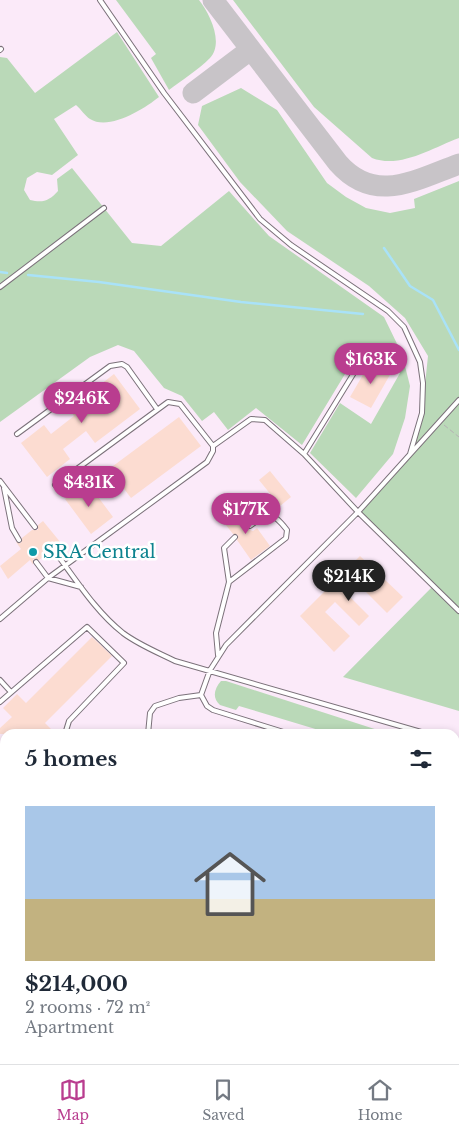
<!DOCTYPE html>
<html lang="en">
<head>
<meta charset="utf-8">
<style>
	:root { --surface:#fff; --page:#f2f2f3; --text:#1f2937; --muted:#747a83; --line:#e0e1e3; --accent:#b93d8f }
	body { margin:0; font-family:"Libre Baskerville",serif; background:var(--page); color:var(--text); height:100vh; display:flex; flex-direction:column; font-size:19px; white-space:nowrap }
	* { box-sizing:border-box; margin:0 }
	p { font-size:16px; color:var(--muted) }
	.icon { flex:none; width:28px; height:28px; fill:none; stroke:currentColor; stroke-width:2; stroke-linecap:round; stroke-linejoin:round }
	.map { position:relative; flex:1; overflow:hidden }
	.details { position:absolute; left:0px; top:729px; width:460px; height:336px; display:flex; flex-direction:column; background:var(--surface); border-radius:15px 15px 0 0; box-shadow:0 2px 8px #0003 }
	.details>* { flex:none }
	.price { position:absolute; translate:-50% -42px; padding:0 11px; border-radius:18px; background:var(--accent); color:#fff; font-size:16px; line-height:32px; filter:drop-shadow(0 1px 2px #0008) }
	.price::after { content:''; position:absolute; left:50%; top:30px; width:15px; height:11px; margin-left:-8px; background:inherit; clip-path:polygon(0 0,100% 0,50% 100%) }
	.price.selected { background:#222; color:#fff }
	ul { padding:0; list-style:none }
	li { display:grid; align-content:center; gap:10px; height:265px; padding:0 25px }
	li span { display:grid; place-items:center; height:155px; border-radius:0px; color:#555 }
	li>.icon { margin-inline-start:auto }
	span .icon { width:90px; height:90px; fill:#fffc; stroke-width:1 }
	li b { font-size:21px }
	h2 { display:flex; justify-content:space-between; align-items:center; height:60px; padding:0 25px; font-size:21px }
	.tabs { display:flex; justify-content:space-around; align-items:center; height:70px; border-top:1px solid var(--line); background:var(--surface); font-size:14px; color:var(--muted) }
	.tabs a { display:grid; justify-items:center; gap:2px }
	.tabs .selected { color:var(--accent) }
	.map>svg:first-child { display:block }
</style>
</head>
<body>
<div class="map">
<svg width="459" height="1064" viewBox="0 0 459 1064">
	<rect width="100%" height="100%" fill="#fefafd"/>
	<path fill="#fbeaf9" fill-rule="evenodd" d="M 0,0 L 459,0 L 459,1064 L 0,1064 ZM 5,734 L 455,734 L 455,1060 L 5,1060 Z"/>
	<path fill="#bad9b8" d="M 116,0 L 199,0 C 210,14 224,43 210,58 C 198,70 182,80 169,90 L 151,58 L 156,54 Z
		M 233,0 L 459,0 L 459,138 C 432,148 400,169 372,158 L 314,107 Z
		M 117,32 L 159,97 C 144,109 109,131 90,119 C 85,116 81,109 76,105 L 54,119 L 78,155 L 52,175 L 37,172 L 27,178 L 24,190 L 30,200 C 43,203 49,201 58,191 L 57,179 L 72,168 L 132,243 L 161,246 L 229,191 L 269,236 L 384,317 L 402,354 L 410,386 L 405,418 L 393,454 L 356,498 L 310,453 L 340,403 L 371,424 L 400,373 L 362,346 L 302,445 L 256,408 L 228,430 L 214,412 L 202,421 L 182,396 L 164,388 L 134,351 L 118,345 L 90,357 L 0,422 L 0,57 L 7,58 L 35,93 Z
		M 241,88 L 277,110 L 327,183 L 346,197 L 366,208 L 390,213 L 415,208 L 414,199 L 459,181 L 459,711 L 343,677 L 434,585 L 358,512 L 410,454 L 422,413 L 428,356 L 405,318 L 369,286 L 287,231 L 240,182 L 198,125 L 202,106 Z
		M 221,681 L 226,681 L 390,734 L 332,734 L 239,706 L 236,710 L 220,705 C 212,698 214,689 221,681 Z
		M 455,755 L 459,756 L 459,958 L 455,958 Z
		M 173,1060 L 426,1060 L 427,1064 L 178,1064 Z"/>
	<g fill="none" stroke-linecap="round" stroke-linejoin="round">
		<path stroke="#a9e2f8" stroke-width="2.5" d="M 384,248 L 410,286 L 433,300 L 459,350
			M 0,272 L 7,273
			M 28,275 L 99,282 L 241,302 L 363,314"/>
		<path stroke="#c8c4c8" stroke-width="21" d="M 213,0 L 338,163 C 375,205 415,180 459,164
			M 193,93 L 250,50"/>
	</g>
	<path fill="#fcdcd1" d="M 371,361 L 391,373 L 371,408 L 350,397 Z
		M 114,374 L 140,409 L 95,443 L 86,431 L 63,449 L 70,459 L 47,477 L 21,443 L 44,425 L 51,434 L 74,416 L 69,409 Z
		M 179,417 L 201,446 L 131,498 L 109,469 Z
		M 270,471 L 291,497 L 280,506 L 259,480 Z
		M 87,482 L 113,517 L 91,534 L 65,499 Z
		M 237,509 L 248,523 L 247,529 L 253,531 L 257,528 L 270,546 L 251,560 L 237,540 L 238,535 L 233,534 L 222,520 Z
		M 43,521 L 61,543 L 56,547 L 51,546 L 50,551 L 39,560 L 33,559 L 33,565 L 30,560 L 8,579 L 0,566 L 21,549 L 16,542 L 21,543 L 22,538 L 32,530 L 38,530 L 38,525 Z
		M 360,556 L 403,597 L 387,613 L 355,581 L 345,592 L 369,616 L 359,626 L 335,602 L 325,612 L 350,636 L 334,652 L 300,616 Z
		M 92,637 L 112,656 L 45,723 L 56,734 L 0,734 L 0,728 L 12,717 L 3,708 L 17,694 L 26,703 Z"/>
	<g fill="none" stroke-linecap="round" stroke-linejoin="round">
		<defs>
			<path id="service" d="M 100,0 L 164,93 L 260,219 L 291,245 L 388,311 L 404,327 L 420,362 L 423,383 L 422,413 L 410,454
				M 0,50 L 1,49
				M 0,287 L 104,208
				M 17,434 L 110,366 L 122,364 L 127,367 L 157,409
				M 213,446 L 251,419 L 265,420 L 304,454 L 358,512 L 459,611
				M 304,454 L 365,355
				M 0,481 L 35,527
				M 4,488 L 12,528 L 19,540
				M 53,549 C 75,578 95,611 123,633 C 139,645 157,652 175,661 L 428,734
				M 36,562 L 48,578 L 81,587
				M 229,582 L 286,538 L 287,530 C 272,511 268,512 250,526
				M 0,619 L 48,578 L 207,462 L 213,451 L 213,446 L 180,404 L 168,402 L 55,485
				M 218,655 L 216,633 L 229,582 L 224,548 L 235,537
				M 0,680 L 10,691
				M 0,702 L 87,627 L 124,663 L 69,721 L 65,734
				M 148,734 L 150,713 L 155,706 L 179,698 L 201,695
				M 290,734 L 213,710 L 207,706 L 201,695 L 210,670 L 226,645 L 358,512 L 459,400
				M 455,742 L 459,743
				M 0,798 L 5,794
				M 0,854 L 5,859
				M 0,922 L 5,926
				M 455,964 L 459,964
				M 435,1060 L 436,1064
				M 111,1064 L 114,1060
				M 396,1064 L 397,1060"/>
		</defs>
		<use href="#service" stroke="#7b717a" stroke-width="6"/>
		<path stroke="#b5b1b4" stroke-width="1" stroke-dasharray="5 2.5" stroke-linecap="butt" d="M 444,425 L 459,437"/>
		<use href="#service" stroke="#fff" stroke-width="4"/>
	</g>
	<circle fill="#0f9aa8" stroke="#fff" stroke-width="2" cx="33" cy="552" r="5"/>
	<g text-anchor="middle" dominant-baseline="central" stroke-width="5" stroke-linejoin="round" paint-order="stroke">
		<g font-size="18" fill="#0d838f" stroke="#fff" text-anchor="start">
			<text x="43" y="552">SRA Central</text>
		</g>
	</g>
</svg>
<b class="price" style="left:371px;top:385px">$163K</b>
<b class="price" style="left:82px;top:424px">$246K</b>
<b class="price" style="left:89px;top:508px">$431K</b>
<b class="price" style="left:246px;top:535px">$177K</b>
<b class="price selected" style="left:349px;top:602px">$214K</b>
<section class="details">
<h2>5 homes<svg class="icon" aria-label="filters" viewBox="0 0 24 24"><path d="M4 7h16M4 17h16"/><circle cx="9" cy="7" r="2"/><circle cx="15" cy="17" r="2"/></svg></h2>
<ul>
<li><span style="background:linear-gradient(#a9c7e8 60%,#c2b280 0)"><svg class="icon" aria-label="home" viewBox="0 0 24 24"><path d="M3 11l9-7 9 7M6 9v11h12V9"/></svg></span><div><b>$214,000</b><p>2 rooms · 72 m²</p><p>Apartment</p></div></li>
</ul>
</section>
</div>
<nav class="tabs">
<a class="selected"><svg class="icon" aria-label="map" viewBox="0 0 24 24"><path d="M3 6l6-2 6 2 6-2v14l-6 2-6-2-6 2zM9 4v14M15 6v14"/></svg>Map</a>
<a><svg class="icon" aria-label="saved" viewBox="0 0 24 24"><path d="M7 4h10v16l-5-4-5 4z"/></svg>Saved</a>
<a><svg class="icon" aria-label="home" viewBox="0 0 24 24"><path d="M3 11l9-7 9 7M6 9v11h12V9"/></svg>Home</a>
</nav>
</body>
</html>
